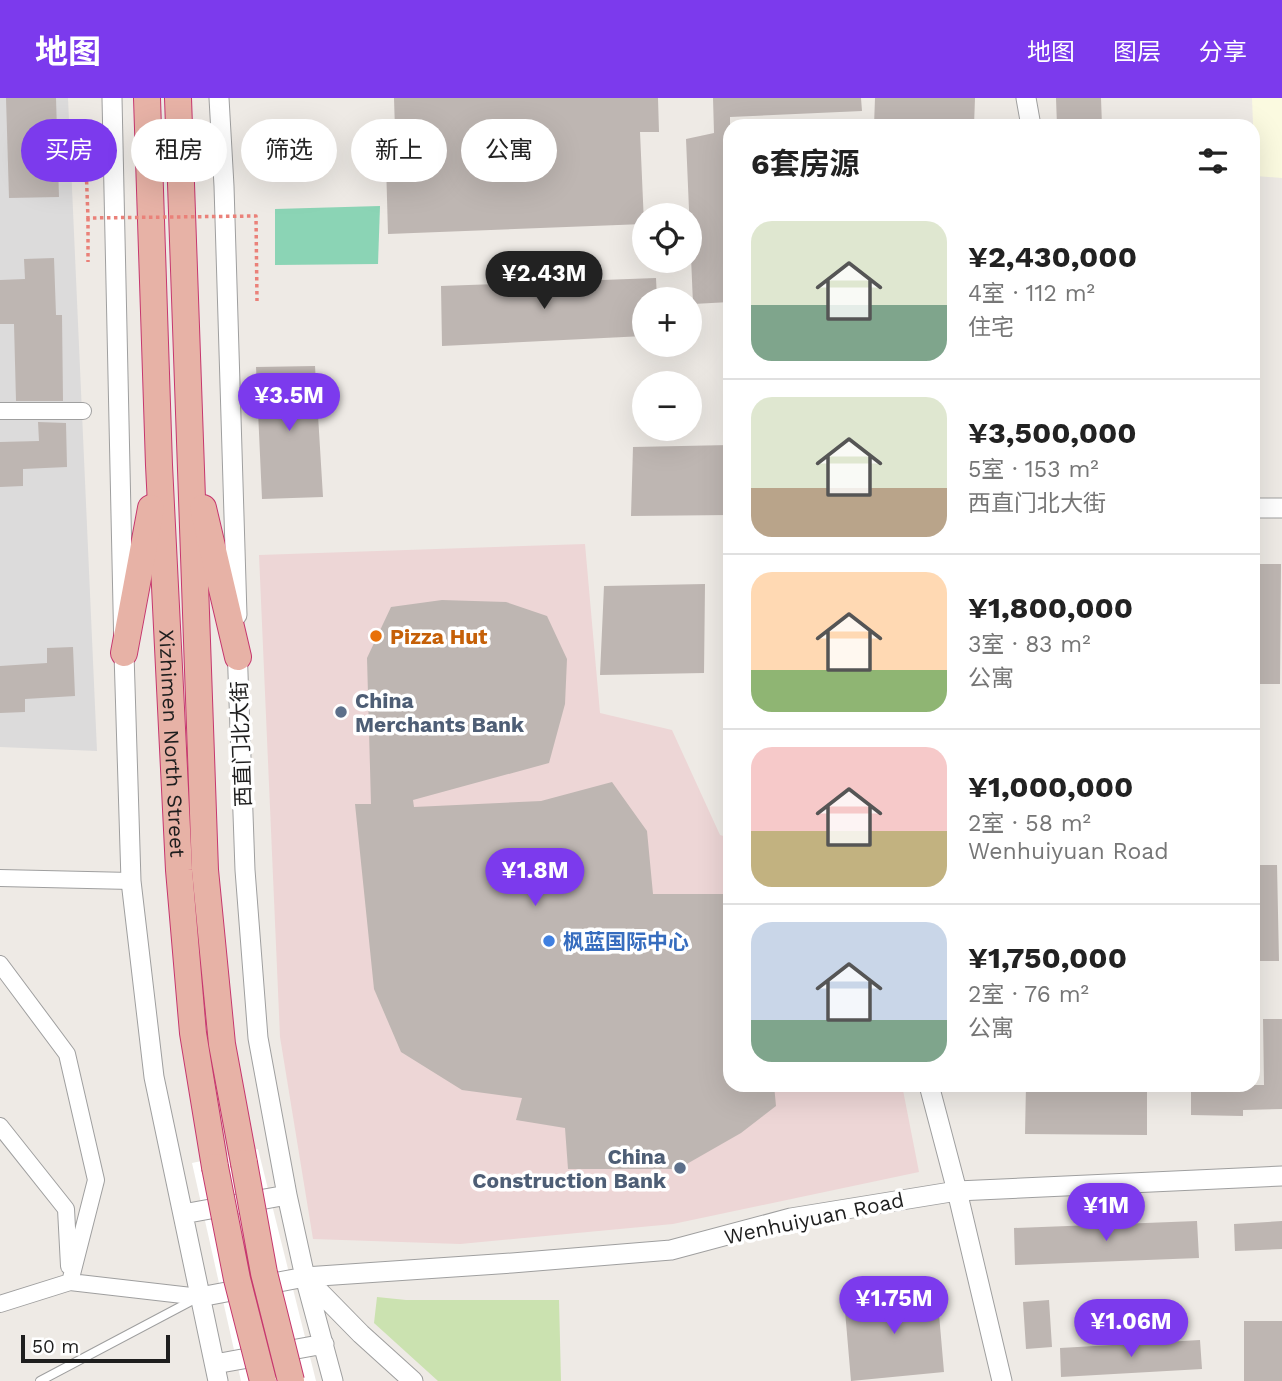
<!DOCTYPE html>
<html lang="zh">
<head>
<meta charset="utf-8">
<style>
	:root { --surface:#fff; --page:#f2f2f2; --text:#222; --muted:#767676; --line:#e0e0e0; --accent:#7c3aed }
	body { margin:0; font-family:"Work Sans","Noto Sans SC",sans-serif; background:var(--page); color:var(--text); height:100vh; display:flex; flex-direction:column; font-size:26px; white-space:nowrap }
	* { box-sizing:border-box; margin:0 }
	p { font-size:23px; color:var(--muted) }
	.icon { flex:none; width:38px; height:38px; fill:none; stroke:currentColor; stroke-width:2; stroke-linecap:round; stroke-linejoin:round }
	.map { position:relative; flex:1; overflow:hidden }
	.drawer { position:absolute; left:723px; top:21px; width:537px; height:973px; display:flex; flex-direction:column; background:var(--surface); border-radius:21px; box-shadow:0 7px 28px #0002 }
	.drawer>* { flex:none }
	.guide { position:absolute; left:21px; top:21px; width:597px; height:63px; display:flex; gap:14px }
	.controls { position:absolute; left:632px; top:105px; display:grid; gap:14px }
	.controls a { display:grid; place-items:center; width:70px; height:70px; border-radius:50%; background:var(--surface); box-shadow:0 7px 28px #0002; font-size:35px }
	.scale { position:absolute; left:21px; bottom:18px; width:149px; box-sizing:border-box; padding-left:7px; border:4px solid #1e1e1e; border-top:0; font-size:19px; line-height:24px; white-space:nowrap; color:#1e1e1e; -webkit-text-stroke:5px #fff; paint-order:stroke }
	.price { position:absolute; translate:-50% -60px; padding:0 16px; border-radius:24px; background:var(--accent); color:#fff; font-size:23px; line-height:46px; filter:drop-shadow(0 2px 4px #0008) }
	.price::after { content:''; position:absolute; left:50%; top:42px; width:21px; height:16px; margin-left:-10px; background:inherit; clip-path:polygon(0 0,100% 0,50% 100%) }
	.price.on { background:#222; color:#fff }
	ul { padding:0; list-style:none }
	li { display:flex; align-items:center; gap:21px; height:175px; padding:0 28px }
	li+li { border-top:2px solid var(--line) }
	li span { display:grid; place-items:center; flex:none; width:196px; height:140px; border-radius:21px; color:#555 }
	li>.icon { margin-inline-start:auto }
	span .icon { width:84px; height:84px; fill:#fffc; stroke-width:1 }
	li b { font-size:30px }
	h2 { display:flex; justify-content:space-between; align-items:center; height:84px; padding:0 28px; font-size:30px }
	.tag { padding:0 24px; border-radius:32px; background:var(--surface); box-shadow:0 7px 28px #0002; font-size:24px; line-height:63px }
	.tag.on { background:var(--accent); color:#fff }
	header { display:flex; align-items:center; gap:42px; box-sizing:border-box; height:98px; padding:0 35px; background:var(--accent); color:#fff }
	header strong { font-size:33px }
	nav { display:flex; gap:38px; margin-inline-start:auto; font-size:24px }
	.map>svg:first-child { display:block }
</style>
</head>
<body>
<header>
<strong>地图</strong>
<nav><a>地图</a><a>图层</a><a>分享</a></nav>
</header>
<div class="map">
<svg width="1282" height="1283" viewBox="0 0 1282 1283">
	<rect width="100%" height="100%" fill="#eeeae5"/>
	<path fill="#dcdbdb" d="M 0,0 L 68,0 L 97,653 L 0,649 Z"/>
	<path fill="#edd6d6" d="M 585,446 L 600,615 L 672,632 L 720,737 L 730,740 L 730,987 L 902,987 L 919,1074 L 673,1126 L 460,1146 L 313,1141 L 280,939 L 259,457 Z"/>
	<path fill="#fbfae0" d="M 1252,0 L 1282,0 L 1282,80 L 1255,78 Z"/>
	<path fill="#cbe2b0" d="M 377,1199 L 406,1202 L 559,1202 L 561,1283 L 438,1283 L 374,1225 Z"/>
	<path fill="#8bd4b5" d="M 380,108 L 378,166 L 275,167 L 275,111 Z"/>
	<path fill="#fff" d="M 258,1051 L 316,1283 L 241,1283 L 192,1065 Z"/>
	<path fill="#beb6b2" d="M 6,0 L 56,0 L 59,99 L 9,100 Z
		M 394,0 L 658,0 L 659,34 L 640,34 L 644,126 L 388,136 L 386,65 L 396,64 Z
		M 713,0 L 861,0 L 862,13 L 730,19 L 730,204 L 693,206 L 686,41 L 714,35 Z
		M 875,0 L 975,0 L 974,28 L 874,28 Z
		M 1056,0 L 1101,0 L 1102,28 L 1057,28 Z
		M 54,160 L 56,217 L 62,217 L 63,303 L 16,303 L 14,226 L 0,226 L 0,182 L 25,181 L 24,161 Z
		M 656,180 L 657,201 L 644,201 L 644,238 L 442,248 L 441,188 Z
		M 315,268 L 323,399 L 262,401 L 256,269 Z
		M 38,324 L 66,325 L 67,369 L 23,371 L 23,388 L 0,389 L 0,344 L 39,343 Z
		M 730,347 L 730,417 L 631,418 L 633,349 Z
		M 1253,466 L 1281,466 L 1280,586 L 1253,586 Z
		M 705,486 L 704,575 L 600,577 L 604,488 Z
		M 442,502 L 506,504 L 547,518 L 567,561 L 565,606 L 549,665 L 413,702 L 414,709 L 541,703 L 612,684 L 647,733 L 653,796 L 730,796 L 730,987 L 774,987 L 776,1008 L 741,1035 L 678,1071 L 568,1071 L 565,1030 L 516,1022 L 522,1000 L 462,992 L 401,954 L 374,891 L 355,706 L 371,706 L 367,560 L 391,509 Z
		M 73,549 L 75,598 L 25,601 L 25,614 L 0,615 L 0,568 L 47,565 L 47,550 Z
		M 1253,767 L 1277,767 L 1279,863 L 1253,863 Z
		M 1263,921 L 1282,921 L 1282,1011 L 1243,1012 L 1243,1018 L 1191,1017 L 1191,987 L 1264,987 Z
		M 1026,987 L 1147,987 L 1147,1037 L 1025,1036 Z
		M 1197,1123 L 1199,1160 L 1015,1167 L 1014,1130 Z
		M 1282,1123 L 1282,1151 L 1235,1153 L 1234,1126 Z
		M 937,1193 L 944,1274 L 851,1283 L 844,1201 Z
		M 1049,1202 L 1052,1249 L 1026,1251 L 1023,1204 Z
		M 1244,1223 L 1282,1223 L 1282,1283 L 1244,1283 Z
		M 1200,1242 L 1202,1271 L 1061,1279 L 1060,1250 Z"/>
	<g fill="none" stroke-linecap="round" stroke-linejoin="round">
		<defs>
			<path id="service" d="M 40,1283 L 195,1201"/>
			<path id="minor" d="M 0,313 L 83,313
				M 0,780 L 131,783
				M 0,866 L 67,956 L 96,1082 L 70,1184
				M 0,1028 L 66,1111 L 69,1168
				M 0,1206 L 70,1184 L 200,1199"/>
			<path id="tertiary" d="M 112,0 L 124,555 L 131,783 L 154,979 L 218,1283
				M 219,0 L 224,88 L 237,517
				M 1026,0 L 1031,28
				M 1253,410 L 1282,410
				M 237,547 L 245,772 L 258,940 L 287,1097 L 305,1179 L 333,1283
				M 929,987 L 957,1093 L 1002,1283
				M 183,1116 L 287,1097
				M 308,1182 L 361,1236 L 413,1283
				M 200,1199 L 305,1179 L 512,1165 L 671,1152 L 791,1120 L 957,1093 L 1282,1078
				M 215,1266 L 324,1246"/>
			<g id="trunk">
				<path id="s1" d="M 147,0 L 159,367 L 179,772 L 193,935 L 215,1069"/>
				<path d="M 178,0 L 205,772 L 222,946 L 244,1065"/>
				<path d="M 203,410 L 238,559"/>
				<path d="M 124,555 L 151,410"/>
			</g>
		</defs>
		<use href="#service" stroke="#9f9f9f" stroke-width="10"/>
		<use href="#minor" stroke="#9f9f9f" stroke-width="18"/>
		<use href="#tertiary" stroke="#9f9f9f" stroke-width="21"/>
		<use href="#trunk" stroke="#c6376e" stroke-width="28"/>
		<path stroke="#ea8179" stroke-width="3.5" stroke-dasharray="3.5 3.5" stroke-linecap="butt" d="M 88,120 L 88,164"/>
		<use href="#service" stroke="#fff" stroke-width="8"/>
		<use href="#minor" stroke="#fff" stroke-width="16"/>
		<use href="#tertiary" stroke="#fff" stroke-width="19"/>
		<use href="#trunk" stroke="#e7b2a6" stroke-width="26"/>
		<defs>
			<path id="trunk-bridge" d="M 244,1065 L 264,1175 L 291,1283
				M 215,1069 L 237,1181 L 263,1283"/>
		</defs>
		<use href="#trunk-bridge" stroke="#c6376e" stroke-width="28" stroke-linecap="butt"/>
		<path stroke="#ea8179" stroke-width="3.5" stroke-dasharray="3.5 3.5" stroke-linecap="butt" d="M 85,41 L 88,120 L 256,118 L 257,203"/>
		<use href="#trunk-bridge" stroke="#e7b2a6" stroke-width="26"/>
	</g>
	<circle fill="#e8710a" stroke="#fff" stroke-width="2.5" cx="376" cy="538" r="7"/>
	<g fill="#5c6f8a" stroke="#fff" stroke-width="2.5">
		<circle cx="341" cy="614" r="7"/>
		<circle cx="680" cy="1070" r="7"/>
	</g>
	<circle fill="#3f7fe0" stroke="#fff" stroke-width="2.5" cx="549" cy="843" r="7"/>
	<g text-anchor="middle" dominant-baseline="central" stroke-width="7" stroke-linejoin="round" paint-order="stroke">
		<g font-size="21" font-weight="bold" fill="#c56008" stroke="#fff" text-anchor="start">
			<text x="390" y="538">Pizza Hut</text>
		</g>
		<g font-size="21" font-weight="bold" fill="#4e5e75" stroke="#fff" text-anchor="start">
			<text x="355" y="602">China<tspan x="355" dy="24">Merchants Bank</tspan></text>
			<text x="666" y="1058" text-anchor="end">China<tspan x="666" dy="24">Construction Bank</tspan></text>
		</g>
		<g font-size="21" fill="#1e1e1e" stroke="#fff">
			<text stroke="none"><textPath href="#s1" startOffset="646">Xizhimen North Street</textPath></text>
			<text transform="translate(241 646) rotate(-92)">西直门北大街</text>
			<text transform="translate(814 1120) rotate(-12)">Wenhuiyuan Road</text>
		</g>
		<g font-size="21" font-weight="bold" fill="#366cbe" stroke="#fff" text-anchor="start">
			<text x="563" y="843">枫蓝国际中心</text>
		</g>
	</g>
</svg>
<div class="controls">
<a><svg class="icon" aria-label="locate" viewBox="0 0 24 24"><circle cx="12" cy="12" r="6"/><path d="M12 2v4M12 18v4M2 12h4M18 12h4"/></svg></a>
<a>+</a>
<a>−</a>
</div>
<div class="scale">50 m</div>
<b class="price on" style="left:544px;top:213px">¥2.43M</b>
<b class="price" style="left:289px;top:335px">¥3.5M</b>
<b class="price" style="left:535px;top:810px">¥1.8M</b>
<b class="price" style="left:1106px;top:1145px">¥1M</b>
<b class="price" style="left:894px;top:1238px">¥1.75M</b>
<b class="price" style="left:1131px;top:1261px">¥1.06M</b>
<div class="guide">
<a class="tag on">买房</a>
<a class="tag">租房</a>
<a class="tag">筛选</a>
<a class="tag">新上</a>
<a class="tag">公寓</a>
</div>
<section class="drawer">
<h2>6套房源<svg class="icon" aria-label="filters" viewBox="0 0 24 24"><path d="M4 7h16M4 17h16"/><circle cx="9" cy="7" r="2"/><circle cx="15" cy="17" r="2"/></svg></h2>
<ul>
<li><span style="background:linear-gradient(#dfe7d0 60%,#7fa58c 0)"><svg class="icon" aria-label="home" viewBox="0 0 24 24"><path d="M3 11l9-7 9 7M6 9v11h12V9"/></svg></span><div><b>¥2,430,000</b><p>4室 · 112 m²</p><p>住宅</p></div></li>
<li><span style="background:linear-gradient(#dfe7d0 65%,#b9a48a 0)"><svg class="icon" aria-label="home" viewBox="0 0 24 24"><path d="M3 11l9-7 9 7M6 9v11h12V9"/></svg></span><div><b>¥3,500,000</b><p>5室 · 153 m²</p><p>西直门北大街</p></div></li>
<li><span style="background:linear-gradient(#ffd9b3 70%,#8fb573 0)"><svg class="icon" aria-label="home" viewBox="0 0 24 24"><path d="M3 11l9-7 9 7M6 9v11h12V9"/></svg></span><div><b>¥1,800,000</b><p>3室 · 83 m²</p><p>公寓</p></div></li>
<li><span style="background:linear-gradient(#f6c9c9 60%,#c2b280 0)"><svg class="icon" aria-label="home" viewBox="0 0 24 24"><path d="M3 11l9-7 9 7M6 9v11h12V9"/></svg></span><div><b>¥1,000,000</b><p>2室 · 58 m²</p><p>Wenhuiyuan Road</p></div></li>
<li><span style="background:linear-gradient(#c9d6e8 70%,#7fa58c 0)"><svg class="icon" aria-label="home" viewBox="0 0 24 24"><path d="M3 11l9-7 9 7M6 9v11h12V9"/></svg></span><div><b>¥1,750,000</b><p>2室 · 76 m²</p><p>公寓</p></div></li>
</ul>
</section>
</div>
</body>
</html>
